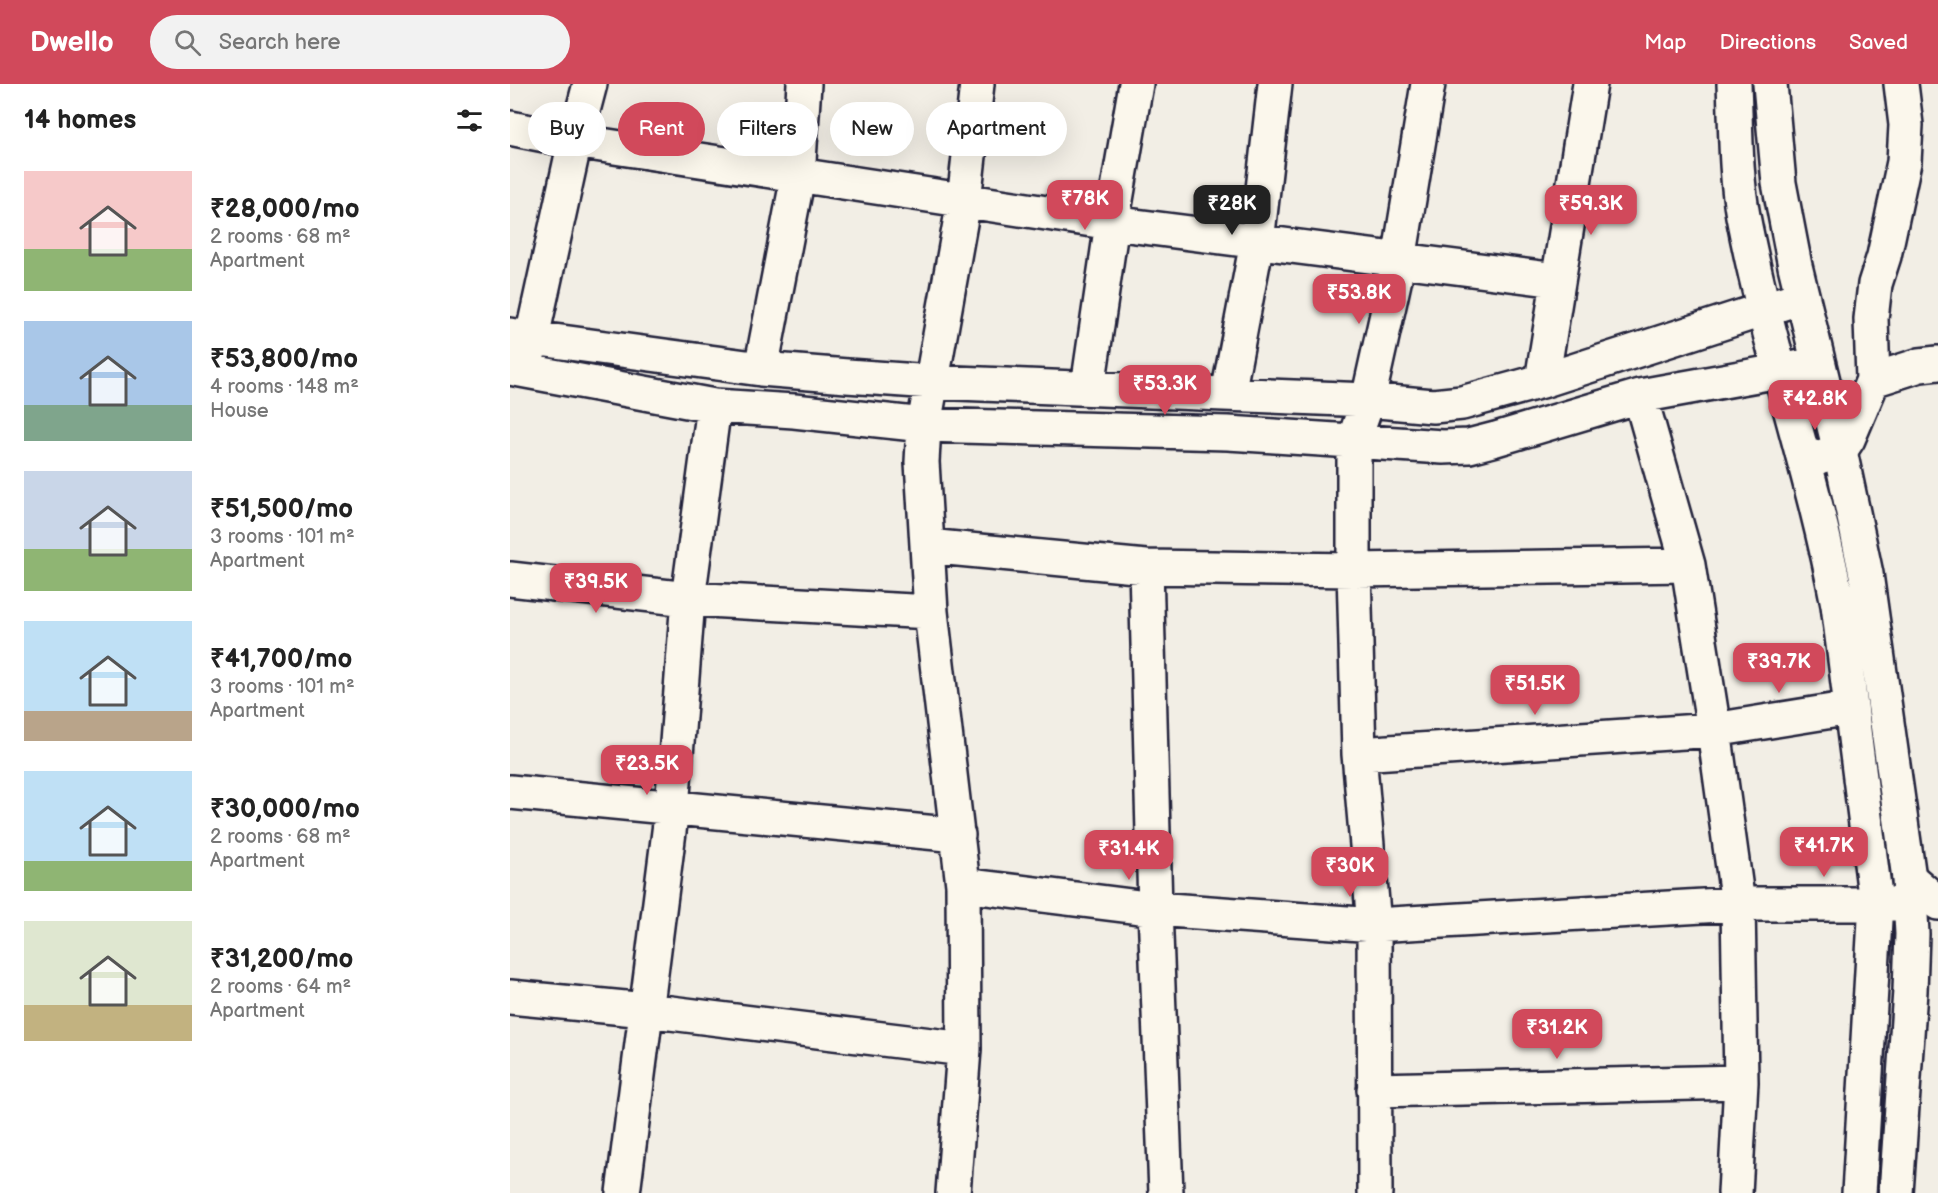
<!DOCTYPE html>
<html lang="en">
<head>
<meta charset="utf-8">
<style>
	:root { --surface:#fff; --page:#f2f2f2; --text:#222; --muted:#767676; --accent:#d1495b }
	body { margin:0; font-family:"Balsamiq Sans",sans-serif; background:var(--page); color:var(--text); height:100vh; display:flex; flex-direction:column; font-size:22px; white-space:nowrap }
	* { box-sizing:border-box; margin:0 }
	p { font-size:20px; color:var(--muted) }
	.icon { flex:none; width:33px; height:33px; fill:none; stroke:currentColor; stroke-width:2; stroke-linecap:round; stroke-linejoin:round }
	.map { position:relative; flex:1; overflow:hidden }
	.sheet { display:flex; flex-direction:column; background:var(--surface); width:510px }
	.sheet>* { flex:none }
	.hud { position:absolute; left:18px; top:18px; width:570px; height:54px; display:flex; gap:12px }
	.price { position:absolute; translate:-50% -51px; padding:0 14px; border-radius:12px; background:var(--accent); color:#fff; font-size:20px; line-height:39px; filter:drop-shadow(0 2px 3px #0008) }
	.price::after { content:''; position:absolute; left:50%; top:36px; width:18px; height:14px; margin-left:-9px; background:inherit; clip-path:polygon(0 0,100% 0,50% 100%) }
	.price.active { background:#222; color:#fff }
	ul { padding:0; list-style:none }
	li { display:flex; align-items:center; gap:18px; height:150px; padding:0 24px }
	li span { display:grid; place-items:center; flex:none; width:168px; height:120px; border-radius:0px; color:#555 }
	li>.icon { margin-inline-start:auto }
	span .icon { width:72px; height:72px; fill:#fffc; stroke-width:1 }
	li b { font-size:26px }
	h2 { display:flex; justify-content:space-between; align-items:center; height:72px; padding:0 24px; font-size:26px }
	.pill { padding:0 21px; border-radius:27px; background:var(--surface); box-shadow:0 6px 24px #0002; font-size:21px; line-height:54px }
	.pill.active { background:var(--accent); color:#fff }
	header { display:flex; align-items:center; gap:36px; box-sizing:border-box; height:84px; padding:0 30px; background:var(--accent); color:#fff }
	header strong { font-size:28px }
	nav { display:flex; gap:33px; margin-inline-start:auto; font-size:21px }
	.search { width:420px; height:54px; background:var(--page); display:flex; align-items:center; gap:15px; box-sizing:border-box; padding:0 21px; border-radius:33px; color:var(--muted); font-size:22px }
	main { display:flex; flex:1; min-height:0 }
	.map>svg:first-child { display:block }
</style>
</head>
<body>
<header>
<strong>Dwello</strong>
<div class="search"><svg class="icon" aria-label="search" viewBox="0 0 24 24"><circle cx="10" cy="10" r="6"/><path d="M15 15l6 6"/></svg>Search here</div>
<nav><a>Map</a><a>Directions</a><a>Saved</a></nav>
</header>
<main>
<section class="sheet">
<h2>14 homes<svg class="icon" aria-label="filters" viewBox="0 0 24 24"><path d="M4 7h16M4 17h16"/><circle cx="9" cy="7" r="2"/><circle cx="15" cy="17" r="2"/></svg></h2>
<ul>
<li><span style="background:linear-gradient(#f6c9c9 65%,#8fb573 0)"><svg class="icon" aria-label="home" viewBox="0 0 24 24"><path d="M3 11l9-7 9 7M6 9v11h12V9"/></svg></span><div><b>₹28,000/mo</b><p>2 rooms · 68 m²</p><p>Apartment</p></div></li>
<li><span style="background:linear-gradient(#a9c7e8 70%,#7fa58c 0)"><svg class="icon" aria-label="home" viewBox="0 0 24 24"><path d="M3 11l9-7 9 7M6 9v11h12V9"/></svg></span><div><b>₹53,800/mo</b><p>4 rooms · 148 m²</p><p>House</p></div></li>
<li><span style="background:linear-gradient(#c9d6e8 65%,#8fb573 0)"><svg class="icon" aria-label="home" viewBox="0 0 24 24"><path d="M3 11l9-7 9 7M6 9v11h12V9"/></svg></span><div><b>₹51,500/mo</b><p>3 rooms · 101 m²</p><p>Apartment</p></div></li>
<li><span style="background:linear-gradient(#bfe0f5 75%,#b9a48a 0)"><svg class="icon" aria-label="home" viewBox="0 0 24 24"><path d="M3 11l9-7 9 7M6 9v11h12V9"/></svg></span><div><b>₹41,700/mo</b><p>3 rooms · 101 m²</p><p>Apartment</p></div></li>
<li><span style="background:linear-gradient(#bfe0f5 75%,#8fb573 0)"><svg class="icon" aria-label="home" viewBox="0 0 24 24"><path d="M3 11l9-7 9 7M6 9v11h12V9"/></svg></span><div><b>₹30,000/mo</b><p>2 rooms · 68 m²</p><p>Apartment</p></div></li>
<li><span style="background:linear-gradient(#dfe7d0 70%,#c2b280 0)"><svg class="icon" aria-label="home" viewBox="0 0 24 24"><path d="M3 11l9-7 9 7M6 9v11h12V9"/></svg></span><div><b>₹31,200/mo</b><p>2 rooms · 64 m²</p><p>Apartment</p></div></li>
</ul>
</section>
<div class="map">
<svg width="1428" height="1109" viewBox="0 0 1428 1109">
	<rect width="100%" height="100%" fill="#f2eee5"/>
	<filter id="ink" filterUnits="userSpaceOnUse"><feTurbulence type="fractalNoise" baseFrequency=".0167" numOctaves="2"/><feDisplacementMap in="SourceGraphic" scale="12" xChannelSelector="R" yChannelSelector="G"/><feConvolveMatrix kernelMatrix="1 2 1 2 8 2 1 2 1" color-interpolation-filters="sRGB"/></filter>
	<g filter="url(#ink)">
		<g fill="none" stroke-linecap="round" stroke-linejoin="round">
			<defs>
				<path id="minor" d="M 0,44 L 65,57 L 602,139 L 1047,196
					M 0,251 L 251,285 L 337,292 L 422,298 L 858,316 L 923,322 L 952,319 L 1032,297 L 1292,213
					M 17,276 L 65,57 L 80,0
					M 0,284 L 204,322 L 284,327 L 414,341 L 718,349 L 933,363 L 959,362 L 986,355 L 1130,312 L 1308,280
					M 251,285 L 288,92 L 294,0
					M 1363,296 L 1361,235 L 1365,200 L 1374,172 L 1394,78 L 1396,41 L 1391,0
					M 1032,297 L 1080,0
					M 578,303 L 602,139 L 626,0
					M 718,310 L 747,158 L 765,0
					M 1130,312 L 1178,481 L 1204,646 L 1228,820 L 1231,998 L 1225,1109
					M 1295,377 L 1330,367 L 1338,355 L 1363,296 L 1410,281 L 1428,279
					M 417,462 L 636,483 L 844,486 L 1178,481
					M 636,483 L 645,825 L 656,1109
					M 0,495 L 178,515 L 421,528
					M 849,670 L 1204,646 L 1341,624
					M 0,708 L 448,751
					M 1399,794 L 1428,819
					M 453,801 L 645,825 L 864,841 L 1228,820 L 1400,820
					M 0,913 L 136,926 L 454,965
					M 864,1006 L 1231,998
					M 113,1109 L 162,724 L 178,515 L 204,322
					M 443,1109 L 454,965 L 453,801 L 421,528 L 412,378 L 414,341 L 454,117 L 467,0
					M 865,1109 L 864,841 L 849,670 L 844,486 L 844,356 L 858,316 L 889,176 L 918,0"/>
				<path id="major" d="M 1224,0 C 1226,43 1225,89 1233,132 C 1258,263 1303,389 1328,521 L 1366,819 L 1349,1109
					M 1260,0 L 1269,99 L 1285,182 L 1330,367 L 1356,490 L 1399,794 L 1402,850 L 1400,907 L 1386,1109"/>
			</defs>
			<use href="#minor" stroke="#22223b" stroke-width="38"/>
			<use href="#major" stroke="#22223b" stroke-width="38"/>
			<use href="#minor" stroke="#fbf7ec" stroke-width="33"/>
			<use href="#major" stroke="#fbf7ec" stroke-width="33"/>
		</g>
	</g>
</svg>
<b class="price" style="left:575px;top:147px">₹78K</b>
<b class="price active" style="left:722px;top:152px">₹28K</b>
<b class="price" style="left:1081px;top:152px">₹59.3K</b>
<b class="price" style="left:849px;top:241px">₹53.8K</b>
<b class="price" style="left:655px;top:332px">₹53.3K</b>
<b class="price" style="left:1305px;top:347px">₹42.8K</b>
<b class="price" style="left:86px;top:530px">₹39.5K</b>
<b class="price" style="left:1269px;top:610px">₹39.7K</b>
<b class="price" style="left:1025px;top:632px">₹51.5K</b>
<b class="price" style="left:137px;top:712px">₹23.5K</b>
<b class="price" style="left:1314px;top:794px">₹41.7K</b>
<b class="price" style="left:619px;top:797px">₹31.4K</b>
<b class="price" style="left:840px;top:814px">₹30K</b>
<b class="price" style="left:1047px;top:976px">₹31.2K</b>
<div class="hud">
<a class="pill">Buy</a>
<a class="pill active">Rent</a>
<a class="pill">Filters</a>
<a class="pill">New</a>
<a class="pill">Apartment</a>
</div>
</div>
</main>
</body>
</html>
